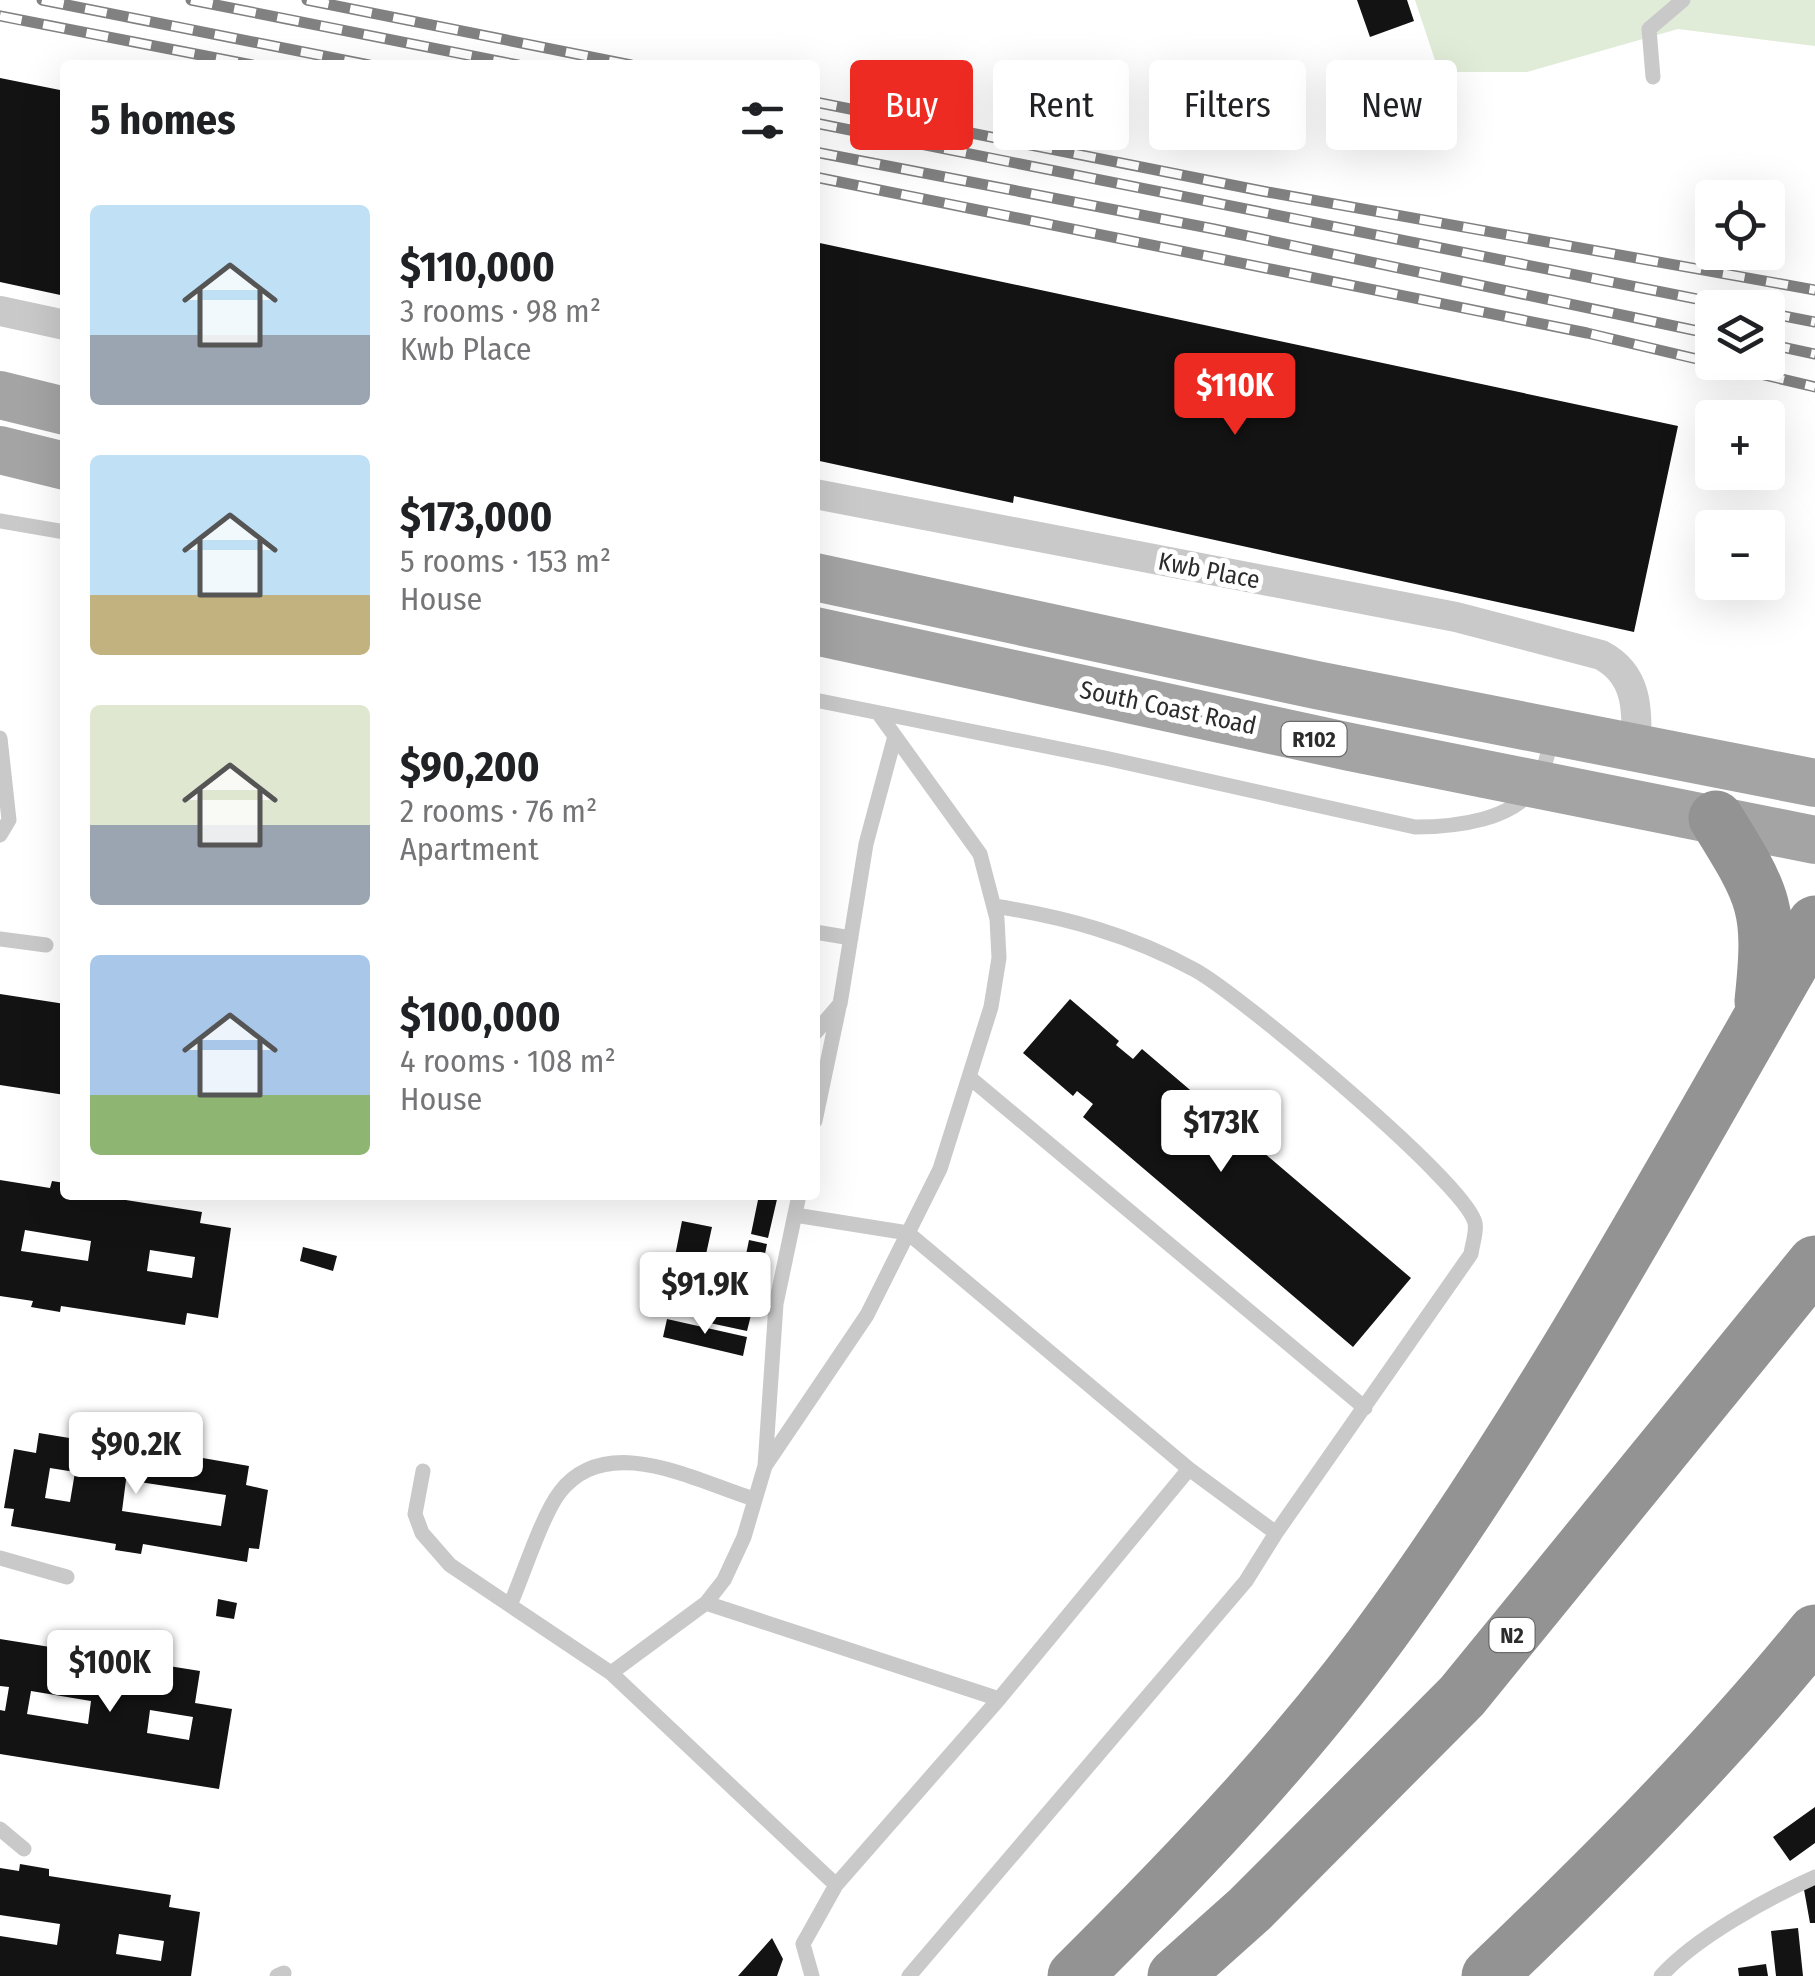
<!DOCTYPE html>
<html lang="en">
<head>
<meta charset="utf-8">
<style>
	:root { --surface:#fff; --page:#f2f2f2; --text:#202124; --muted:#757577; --accent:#ed2b23 }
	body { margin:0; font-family:"Fira Sans Condensed",sans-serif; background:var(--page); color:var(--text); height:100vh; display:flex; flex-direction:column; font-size:38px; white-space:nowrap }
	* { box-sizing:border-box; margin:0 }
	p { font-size:32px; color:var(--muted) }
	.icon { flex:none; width:55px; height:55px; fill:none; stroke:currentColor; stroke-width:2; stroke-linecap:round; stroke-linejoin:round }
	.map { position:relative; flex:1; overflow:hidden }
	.details { position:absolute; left:60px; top:60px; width:760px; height:1140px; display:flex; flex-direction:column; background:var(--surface); border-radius:10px; box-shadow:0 10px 40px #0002 }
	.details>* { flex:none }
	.banner { position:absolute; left:850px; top:60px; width:815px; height:90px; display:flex; gap:20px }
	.fabs { position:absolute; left:1695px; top:180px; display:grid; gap:20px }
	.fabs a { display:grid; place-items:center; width:90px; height:90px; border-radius:10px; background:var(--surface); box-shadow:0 10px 40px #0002; font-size:50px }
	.price { position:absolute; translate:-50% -85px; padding:0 22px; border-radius:10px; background:#fff; color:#222; font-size:32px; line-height:65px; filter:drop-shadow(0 2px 5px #0008) }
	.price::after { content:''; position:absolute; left:50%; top:60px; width:30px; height:22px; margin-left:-15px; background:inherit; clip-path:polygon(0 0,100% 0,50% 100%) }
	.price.selected { background:var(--accent); color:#fff }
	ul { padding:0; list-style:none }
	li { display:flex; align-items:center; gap:30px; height:250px; padding:0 30px }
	li span { display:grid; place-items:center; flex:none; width:280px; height:200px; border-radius:10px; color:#555 }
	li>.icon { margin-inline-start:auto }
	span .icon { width:120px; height:120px; fill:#fffc; stroke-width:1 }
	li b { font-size:42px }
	h2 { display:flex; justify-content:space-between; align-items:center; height:120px; padding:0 30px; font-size:42px }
	.pill { padding:0 35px; border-radius:10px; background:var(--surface); box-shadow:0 10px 40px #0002; font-size:35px; line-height:90px }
	.pill.selected { background:var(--accent); color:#fff }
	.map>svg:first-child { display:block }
</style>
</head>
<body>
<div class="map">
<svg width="1815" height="1976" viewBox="0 0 1815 1976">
	<rect width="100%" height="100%" fill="#fff"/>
	<path fill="#e0ebd8" d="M 1415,0 L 1815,0 L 1815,46 L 1678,29 L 1527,72 L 1439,72 Z"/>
	<path fill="#131313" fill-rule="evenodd" d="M 1357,0 L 1407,0 L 1414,21 L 1370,37 Z
		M 0,78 L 65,91 L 65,296 L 0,282 Z
		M 815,242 L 1678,426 L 1634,632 L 1014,496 L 1013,503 L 815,460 Z
		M 0,994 L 65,1004 L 65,1095 L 0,1085 Z
		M 1070,999 L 1119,1041 L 1116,1045 L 1133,1059 L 1142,1049 L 1411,1278 L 1353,1347 L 1083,1117 L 1093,1104 L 1077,1091 L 1073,1096 L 1023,1053 Z
		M 0,1180 L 50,1188 L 52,1181 L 65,1183 L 65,1195 L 94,1195 L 202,1212 L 200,1223 L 231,1228 L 218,1318 L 187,1313 L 185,1325 L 61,1306 L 60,1312 L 31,1307 L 33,1301 L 0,1296 ZM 25,1230 L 91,1241 L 88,1261 L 21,1251 ZM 150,1250 L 195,1257 L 192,1278 L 147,1271 Z
		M 759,1195 L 778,1195 L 768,1238 L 751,1234 Z
		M 682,1221 L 712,1227 L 701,1277 L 672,1271 Z
		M 749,1240 L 767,1244 L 754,1308 L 736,1304 Z
		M 303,1247 L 337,1256 L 333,1271 L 300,1261 Z
		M 680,1281 L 696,1285 L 690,1317 L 674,1313 Z
		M 700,1303 L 751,1315 L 747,1331 L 696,1320 Z
		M 667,1319 L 747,1337 L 743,1356 L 663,1337 Z
		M 39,1433 L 130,1448 L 131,1438 L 158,1443 L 156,1450 L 249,1466 L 246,1485 L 268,1490 L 259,1549 L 249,1548 L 247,1562 L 143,1544 L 141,1554 L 115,1550 L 116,1544 L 11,1526 L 14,1509 L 4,1508 L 14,1449 L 36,1453 ZM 50,1468 L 75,1472 L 70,1502 L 45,1498 ZM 126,1480 L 226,1495 L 221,1526 L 122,1511 Z
		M 218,1599 L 237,1603 L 234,1619 L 216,1616 Z
		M 0,1639 L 200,1671 L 195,1703 L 232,1709 L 219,1789 L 0,1754 L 0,1710 L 5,1711 L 9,1687 L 0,1686 ZM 31,1691 L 91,1701 L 88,1724 L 27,1714 ZM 150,1710 L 193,1717 L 189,1740 L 147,1733 Z
		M 1815,1807 L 1815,1843 L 1790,1861 L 1773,1837 Z
		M 20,1864 L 49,1869 L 49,1876 L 171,1895 L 169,1907 L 200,1912 L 191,1976 L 0,1976 L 0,1936 L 57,1945 L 60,1924 L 0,1915 L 0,1868 L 19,1871 ZM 119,1934 L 164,1941 L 161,1961 L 116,1954 Z
		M 1815,1882 L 1815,1923 L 1810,1923 L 1803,1884 Z
		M 1798,1928 L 1803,1976 L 1776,1976 L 1771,1931 Z
		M 772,1938 L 783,1959 L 777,1976 L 738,1976 Z
		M 1766,1964 L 1768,1976 L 1739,1976 L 1738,1968 Z"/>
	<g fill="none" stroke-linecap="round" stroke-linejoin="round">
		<path stroke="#c9c9c9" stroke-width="15" d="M 1653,77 L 1649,29 L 1683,0
			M 0,521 L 65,532
			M 815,700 L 1105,758 L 1415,827 C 1454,827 1516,821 1538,782 C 1545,769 1548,750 1553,736
			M 0,738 L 9,820 L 0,835
			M 994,906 C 1065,917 1131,935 1195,970 C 1239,994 1467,1184 1475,1223 C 1477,1232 1472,1245 1471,1254 L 1276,1533
			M 815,932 L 851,938
			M 0,939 L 46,945
			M 815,1033 L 840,1004 L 866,844 L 895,736
			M 969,1077 L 1365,1408
			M 815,1121 L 839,1007
			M 795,1215 L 908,1233 L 1189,1469 L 1276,1533 L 1246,1581 L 909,1976
			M 765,1466 L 776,1304 L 799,1195
			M 423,1471 L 415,1514 L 422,1533 L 450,1565 L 611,1673 L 836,1885
			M 0,1558 L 67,1577
			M 706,1603 L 999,1699
			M 510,1605 C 523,1576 542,1515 560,1492 C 607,1431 696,1481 754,1499
			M 611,1673 L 706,1603 L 724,1580 L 744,1537 L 765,1466 L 867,1315 L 940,1169 L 991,1007 L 999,958 L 997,919 L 980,854 L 879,714
			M 0,1829 L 24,1849
			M 277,1976 L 284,1973
			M 812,1976 L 803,1944 L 836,1885 L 999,1699 L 1189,1469
			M 1661,1976 C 1695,1938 1768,1898 1815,1877"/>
		<path stroke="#c9c9c9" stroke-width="30" d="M 0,311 L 65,325
			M 815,494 L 1456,617 L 1601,655 C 1639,675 1637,711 1636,748"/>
		<path stroke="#a4a4a4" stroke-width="48" d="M 0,395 L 65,411
			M 0,450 L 65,466
			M 815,577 L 1316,685 L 1815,783
			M 815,631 L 1350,747 L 1815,840"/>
		<path stroke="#939393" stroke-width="55" d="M 1716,818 C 1765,897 1772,908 1762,1001
			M 1075,1976 C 1189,1863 1302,1745 1395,1614 C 1552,1395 1680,1156 1815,923
			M 1175,1976 L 1250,1909 L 1462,1696 L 1815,1263
			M 1489,1976 C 1603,1867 1715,1755 1815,1632"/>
		<defs>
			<path id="rail" d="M 42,0 L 369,65
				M 191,0 L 518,65
				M 307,0 L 631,65
				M 0,16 L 252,65
				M 815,102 L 1262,191 L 1815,290
				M 815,123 L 1742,308
				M 815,152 L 1214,229 L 1712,334
				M 815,177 L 1587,333 L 1815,387
				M 1768,313 L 1815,322
				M 1768,344 L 1815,354"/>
		</defs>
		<use href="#rail" stroke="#818181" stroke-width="11"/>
		<use href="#rail" stroke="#fff" stroke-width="8" stroke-dasharray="22" stroke-linecap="butt"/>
	</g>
	<g text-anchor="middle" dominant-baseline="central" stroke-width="10" stroke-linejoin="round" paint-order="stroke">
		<g fill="#fff" stroke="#6b6b6b" stroke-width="2.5">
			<rect x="1281.5" y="722" width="65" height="34" rx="8"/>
			<rect x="1489.5" y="1618" width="45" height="34" rx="8"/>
		</g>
		<g font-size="22" font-weight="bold" fill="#2c2c2c">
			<text x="1314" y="739">R102</text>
			<text x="1512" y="1635">N2</text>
		</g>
		<g font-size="25" fill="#2c2c2c" stroke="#fff">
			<text transform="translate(1209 571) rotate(11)">Kwb Place</text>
			<text transform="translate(1168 708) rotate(12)">South Coast Road</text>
		</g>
	</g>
</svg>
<div class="fabs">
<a><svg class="icon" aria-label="locate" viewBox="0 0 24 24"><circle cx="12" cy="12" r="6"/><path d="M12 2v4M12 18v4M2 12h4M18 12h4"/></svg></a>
<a><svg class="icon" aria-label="layers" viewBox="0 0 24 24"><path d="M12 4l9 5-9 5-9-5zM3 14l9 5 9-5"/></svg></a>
<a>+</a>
<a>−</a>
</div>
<b class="price selected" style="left:1235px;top:438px">$110K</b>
<b class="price" style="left:1221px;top:1175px">$173K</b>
<b class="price" style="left:705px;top:1337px">$91.9K</b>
<b class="price" style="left:136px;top:1497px">$90.2K</b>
<b class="price" style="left:110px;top:1715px">$100K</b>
<div class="banner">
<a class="pill selected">Buy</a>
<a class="pill">Rent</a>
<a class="pill">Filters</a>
<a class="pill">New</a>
</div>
<section class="details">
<h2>5 homes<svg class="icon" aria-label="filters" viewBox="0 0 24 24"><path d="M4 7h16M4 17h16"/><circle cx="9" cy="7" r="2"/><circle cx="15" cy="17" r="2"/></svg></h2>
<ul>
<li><span style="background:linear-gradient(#bfe0f5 65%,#9aa5b1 0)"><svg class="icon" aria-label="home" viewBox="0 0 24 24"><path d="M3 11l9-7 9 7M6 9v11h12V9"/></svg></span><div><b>$110,000</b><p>3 rooms · 98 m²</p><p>Kwb Place</p></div></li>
<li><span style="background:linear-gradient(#bfe0f5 70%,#c2b280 0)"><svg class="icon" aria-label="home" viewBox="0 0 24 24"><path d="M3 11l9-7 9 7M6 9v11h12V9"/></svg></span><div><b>$173,000</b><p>5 rooms · 153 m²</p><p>House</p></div></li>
<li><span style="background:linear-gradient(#dfe7d0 60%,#9aa5b1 0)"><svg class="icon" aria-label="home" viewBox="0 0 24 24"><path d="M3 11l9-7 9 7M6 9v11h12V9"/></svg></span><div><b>$90,200</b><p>2 rooms · 76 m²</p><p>Apartment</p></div></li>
<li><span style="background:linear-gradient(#a9c7e8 70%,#8fb573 0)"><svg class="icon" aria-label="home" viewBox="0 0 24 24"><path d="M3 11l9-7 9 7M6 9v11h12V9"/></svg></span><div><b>$100,000</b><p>4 rooms · 108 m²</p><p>House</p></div></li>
</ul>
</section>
</div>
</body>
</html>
